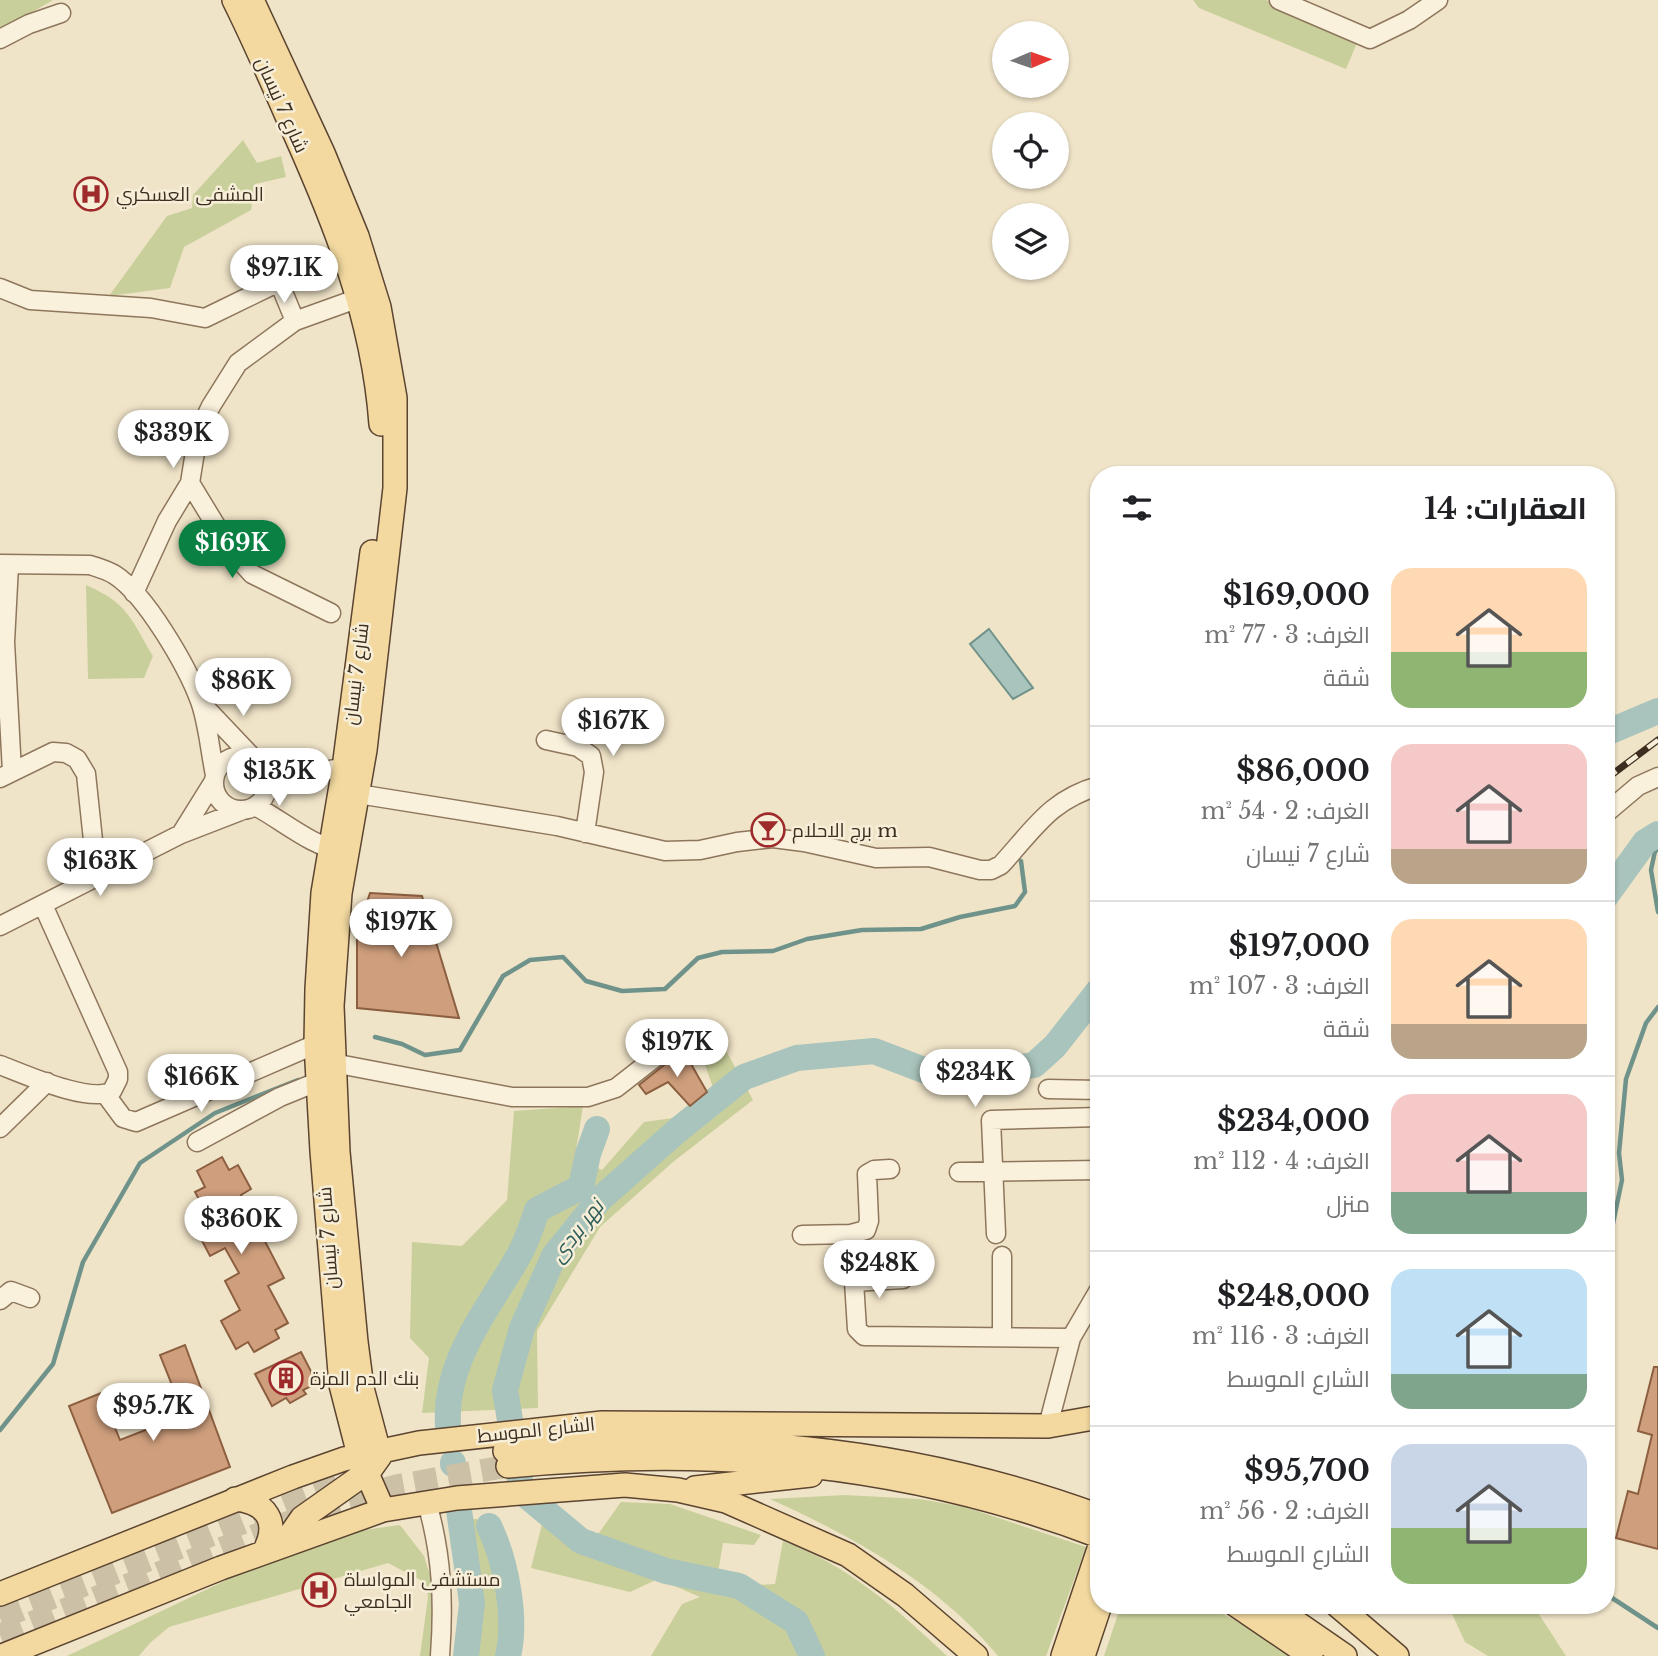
<!DOCTYPE html>
<html lang="ar">
<head>
<meta charset="utf-8">
<style>
	:root { --surface:#fff; --page:#f2f2f2; --text:#202124; --muted:#757577; --line:#e0e0e0; --accent:#0b8043 }
	body { margin:0; font-family:"Libre Baskerville",Cairo,serif; background:var(--page); color:var(--text); direction:rtl; height:100vh; display:flex; flex-direction:column; font-size:26px; white-space:nowrap }
	* { box-sizing:border-box; margin:0 }
	p { font-size:23px; color:var(--muted) }
	.icon { flex:none; width:38px; height:38px; fill:none; stroke:currentColor; stroke-width:2; stroke-linecap:round; stroke-linejoin:round }
	.map { position:relative; flex:1; overflow:hidden; direction:ltr }
	.panel { position:absolute; left:1090px; top:466px; width:525px; height:1148px; display:flex; flex-direction:column; background:var(--surface); border-radius:28px; box-shadow:0 2px 5px #0004; direction:rtl }
	.panel>* { flex:none }
	.needle { width:46px; rotate:88deg }
	.tools { position:absolute; left:992px; top:21px; display:grid; gap:14px }
	.tools a { display:grid; place-items:center; width:77px; height:77px; border-radius:50%; background:var(--surface); box-shadow:0 2px 5px #0004; font-size:35px }
	.price { position:absolute; translate:-50% -60px; padding:0 16px; border-radius:24px; background:#fff; color:#222; font-size:23px; line-height:46px; filter:drop-shadow(0 2px 4px #0008) }
	.price::after { content:''; position:absolute; left:50%; top:42px; width:21px; height:16px; margin-left:-10px; background:inherit; clip-path:polygon(0 0,100% 0,50% 100%) }
	.price.current { background:var(--accent); color:#fff }
	ul { padding:0; list-style:none }
	li { display:flex; align-items:center; gap:21px; height:175px; padding:0 28px }
	li+li { border-top:2px solid var(--line) }
	li span { display:grid; place-items:center; flex:none; width:196px; height:140px; border-radius:21px; color:#555 }
	li>.icon { margin-inline-start:auto }
	span .icon { width:84px; height:84px; fill:#fffc; stroke-width:1 }
	li b { font-size:30px }
	h2 { display:flex; justify-content:space-between; align-items:center; height:84px; padding:0 28px; font-size:30px }
	.map>svg:first-child { display:block }
</style>
</head>
<body>
<div class="map">
<svg width="1658" height="1656" viewBox="0 0 1658 1656">
	<rect width="100%" height="100%" fill="#f0e4c8"/>
	<path fill="#c9cf9b" d="M 0,0 L 53,0 L 0,31 Z
		M 1193,0 L 1266,0 L 1359,38 L 1346,69 L 1199,8 Z
		M 243,140 L 257,163 L 281,156 L 286,177 L 255,184 L 251,210 L 184,247 L 170,288 L 109,296 L 167,216 L 192,208 L 193,195 Z
		M 86,585 C 129,604 130,618 153,656 L 144,678 L 88,679 Z
		M 724,1047 L 753,1100 L 673,1162 L 600,1227 L 537,1331 L 538,1408 L 422,1413 L 429,1358 L 410,1338 L 412,1242 L 462,1246 L 507,1200 L 514,1111 L 583,1106 L 575,1157 L 602,1170 L 644,1122 L 680,1117 L 714,1090 L 699,1049 Z
		M 845,1495 L 920,1499 L 965,1507 L 1086,1547 L 1046,1656 L 998,1656 C 939,1584 854,1537 770,1499 Z
		M 621,1502 L 670,1504 L 761,1535 L 754,1545 L 723,1543 L 718,1573 L 596,1537 Z
		M 470,1519 L 477,1519 L 503,1565 L 509,1639 L 505,1656 L 472,1656 L 477,1602 Z
		M 543,1520 L 577,1545 L 720,1591 L 739,1586 L 775,1584 L 783,1541 C 849,1566 896,1608 947,1656 L 651,1656 L 682,1604 L 700,1597 L 658,1579 L 630,1592 L 531,1568 Z
		M 400,1525 L 424,1556 L 438,1600 L 431,1656 L 420,1656 L 428,1597 L 426,1583 L 388,1563 L 169,1627 L 150,1643 L 139,1656 L 67,1656 L 319,1536 Z
		M 1121,1605 L 1206,1605 L 1268,1638 L 1295,1656 L 1104,1656 Z
		M 1448,1605 L 1533,1605 L 1566,1656 L 1488,1656 L 1465,1642 Z"/>
	<path fill="#a9c4bc" stroke="#6f938a" stroke-width="2" d="M 989,629 L 1033,688 L 1013,699 L 970,644 Z"/>
	<g fill="none" stroke-linecap="round" stroke-linejoin="round">
		<path stroke="#6f938a" stroke-width="4.5" d="M 1658,850 L 1655,851 L 1651,870 L 1658,912
			M 375,1037 L 402,1044 L 425,1055 L 460,1050 L 503,976 L 530,960 L 563,957 L 586,981 L 622,991 L 665,989 L 698,958 L 722,952 L 773,951 L 807,939 L 862,930 L 921,929 L 960,917 L 1015,906 L 1025,892 L 1021,861
			M 1606,1229 L 1612,1228 L 1622,1180 L 1619,1153 L 1626,1079 L 1646,1023 L 1658,1007
			M 0,1430 L 53,1364 L 83,1262 L 140,1163 L 215,1113 L 298,1080
			M 1606,1594 L 1658,1628"/>
		<path stroke="#a9c4bc" stroke-width="26" d="M 1606,733 L 1658,711
			M 1606,896 L 1645,842 L 1658,834
			M 449,1436 C 439,1366 487,1312 519,1255 C 527,1241 532,1225 537,1210 L 581,1187 L 588,1154 L 597,1129
			M 453,1463 L 453,1464
			M 459,1510 L 472,1603 L 466,1656
			M 489,1526 C 506,1561 517,1618 508,1656
			M 812,1656 L 796,1622 L 739,1586 L 666,1571 L 581,1541 L 522,1492 L 505,1390 L 522,1328 L 554,1256 L 599,1200 L 678,1130 L 744,1077 L 797,1058 L 874,1051 L 934,1074 L 979,1077 L 994,1071 L 1034,1065 L 1055,1046 L 1099,990"/>
	</g>
	<path fill="#cf9f7d" stroke="#8d5f41" stroke-width="2" d="M 370,893 L 422,896 L 459,1018 L 357,1008 L 357,932 Z
		M 683,1050 L 707,1092 L 690,1106 L 668,1082 L 646,1094 L 639,1085 Z
		M 222,1157 L 229,1170 L 238,1165 L 251,1189 L 241,1195 L 284,1278 L 268,1286 L 288,1323 L 275,1330 L 279,1338 L 254,1352 L 248,1342 L 236,1349 L 221,1321 L 240,1310 L 225,1281 L 239,1273 L 225,1248 L 210,1256 L 199,1235 L 214,1227 L 195,1192 L 205,1187 L 197,1171 Z
		M 185,1345 L 230,1467 L 112,1513 L 69,1406 L 101,1393 L 120,1440 L 184,1415 L 160,1355 Z
		M 301,1352 L 317,1383 L 303,1390 L 306,1394 L 290,1403 L 286,1398 L 272,1406 L 255,1374 Z
		M 1654,1367 L 1658,1367 L 1658,1549 L 1616,1538 L 1628,1491 L 1638,1494 L 1652,1435 L 1638,1431 Z"/>
	<g fill="none" stroke-linecap="round" stroke-linejoin="round">
		<path stroke="#ccc0a6" stroke-width="23" stroke-dasharray="23 11" stroke-linecap="butt" d="M 0,1618 L 347,1482
			M 0,1635 L 346,1500 L 396,1486 L 508,1466"/>
		<defs>
			<path id="minor" d="M 1279,0 L 1370,39 L 1409,20 L 1438,0
				M 0,39 L 29,24 L 61,13
				M 0,288 L 30,300 L 151,308 L 205,318 L 279,282 L 295,321
				M 190,483 L 232,552 L 252,574 L 331,613
				M 0,564 L 90,565 C 99,568 107,570 115,575 C 146,595 187,666 200,701 C 208,723 210,751 215,775
				M 9,565 L 5,642 L 12,772
				M 134,593 L 167,521 L 190,483 L 198,433 L 211,406 L 238,363 L 295,321 L 359,298
				M 201,703 L 255,760
				M 546,740 L 578,747 L 591,756 L 594,772 L 585,833
				M214 783a27 27 0 1 1 54 0a27 27 0 1 1-54 0Z
				M 266,773 C 297,784 324,765 354,769
				M 0,778 L 53,752 L 66,753 L 77,759 L 86,774 L 97,878
				M 358,794 L 557,826 L 665,851 L 700,850 L 737,842 L 773,838 L 804,842 L 876,858 L 929,857 L 980,870 L 991,870 L 1001,865 C 1034,829 1051,799 1099,786
				M 255,806 C 279,818 315,849 341,850
				M 1606,813 L 1638,786 L 1658,777
				M 181,834 L 214,781
				M 0,926 L 181,834 L 243,810
				M 333,1063 L 512,1097 L 588,1097 L 616,1088 L 680,1038
				M 0,1065 C 24,1074 90,1104 112,1091 L 118,1079 L 118,1072 L 43,905
				M 1048,1089 L 1099,1090
				M 106,1095 L 123,1118 L 136,1122 L 316,1044
				M 0,1128 L 47,1082
				M 197,1142 L 280,1097 L 317,1082
				M 959,1172 L 1099,1170
				M 851,1234 L 857,1329 L 864,1336 L 1071,1338
				M 996,1234 L 991,1120 L 1099,1117
				M 802,1235 L 851,1234 L 866,1230 L 869,1221 L 867,1174 L 874,1170 L 890,1169
				M 854,1282 L 903,1279
				M 0,1300 L 11,1291 L 30,1298
				M 1002,1336 L 1002,1256
				M 1048,1426 L 1071,1338 L 1099,1290
				M 427,1503 C 442,1555 444,1602 440,1656"/>
			<path id="major" d="M 234,0 C 253,38 270,77 287,116 C 332,215 373,314 381,424
				M 252,0 L 323,153 L 357,236 L 379,307 L 395,398 L 395,488 L 365,750 L 340,893 L 332,1006 L 338,1152 L 356,1342 L 362,1388 L 380,1456 L 370,1470 L 302,1518 L 284,1544
				M 372,552 L 344,768 L 323,893 L 317,989 L 316,1044 L 322,1151 L 341,1385 L 359,1455 L 383,1510
				M 505,1451 C 705,1428 909,1446 1099,1516
				M 508,1466 C 713,1446 905,1462 1099,1536
				M 695,1488 L 811,1475
				M 235,1499 C 267,1502 280,1522 264,1552
				M 0,1594 L 293,1477 L 344,1459 L 419,1443 L 602,1423 L 1048,1426 L 1099,1417
				M 1236,1605 L 1311,1656
				M 1271,1605 L 1345,1656
				M 1337,1605 L 1397,1656
				M 2,1656 L 221,1568 L 383,1510 L 457,1498 L 625,1485 L 678,1490 L 726,1501 L 848,1555 L 905,1595 L 976,1656
				M 1063,1656 L 1099,1549
				M 1083,1656 L 1100,1605"/>
		</defs>
		<use href="#minor" stroke="#8d765c" stroke-width="21"/>
		<use href="#major" stroke="#5b4430" stroke-width="26"/>
		<use href="#minor" stroke="#faf1dc" stroke-width="18"/>
		<use href="#major" stroke="#f3d9a0" stroke-width="23"/>
		<defs>
			<path id="rail" d="M 1606,779 L 1658,740"/>
		</defs>
		<use href="#rail" stroke="#3d2e20" stroke-width="7"/>
		<use href="#rail" stroke="#f7eed8" stroke-width="4.5" stroke-dasharray="13" stroke-linecap="butt"/>
	</g>
	<defs>
		<symbol id="hospital-ring" viewBox="-11 -11 22 22"><circle r="9.5" fill="#f7eed8" stroke="#9e2a2b" stroke-width="1.5"/><path d="M-5-5h3v3.5h4V-5h3V5h-3V1.5h-4V5h-3Z" fill="#9e2a2b"/></symbol>
		<symbol id="bar-ring" viewBox="-11 -11 22 22"><circle r="9.5" fill="#f7eed8" stroke="#9e2a2b" stroke-width="1.5"/><path d="M-6-5H6L.8 .8V4.5H3.5V6h-7V4.5H-.8V.8Z" fill="#9e2a2b"/></symbol>
		<symbol id="building-ring" viewBox="-11 -11 22 22"><circle r="9.5" fill="#f7eed8" stroke="#9e2a2b" stroke-width="1.5"/><path d="M-4-6H4V6H1V3H-1V6H-4ZM-2.5-4.3h1.7v1.8h-1.7ZM.8-4.3h1.7v1.8H.8ZM-2.5-1h1.7V.8h-1.7ZM.8-1h1.7V.8H.8Z" fill="#9e2a2b"/></symbol>
	</defs>
	<g fill-rule="evenodd">
		<use href="#hospital-ring" x="72" y="175" width="38" height="38"/>
		<use href="#bar-ring" x="749" y="811" width="38" height="38"/>
		<use href="#building-ring" x="267" y="1359" width="38" height="38"/>
		<use href="#hospital-ring" x="300" y="1571" width="38" height="38"/>
	</g>
	<g text-anchor="middle" dominant-baseline="central" stroke-width="5" stroke-linejoin="round" paint-order="stroke">
		<g font-size="19" fill="#3d2e20" stroke="#f7eed8">
			<text transform="translate(282 105) rotate(66)">شارع 7 نيسان</text>
			<text transform="translate(356 674) rotate(-83)">شارع 7 نيسان</text>
			<text transform="translate(328 1238) rotate(-94)">شارع 7 نيسان</text>
			<text transform="translate(536 1430) rotate(-6)">الشارع الموسط</text>
		</g>
		<g font-size="19" fill="#3d2e20" stroke="#f7eed8" text-anchor="start">
			<text x="116" y="194">المشفى العسكري</text>
			<text x="792" y="830">برج الاحلام m</text>
			<text x="310" y="1378">بنك الدم المزة</text>
			<text x="344" y="1579">مستشفى المواساة<tspan x="344" dy="22">الجامعي</tspan></text>
		</g>
		<g font-size="21" font-style="italic" fill="#2f5d5a" stroke="#f7eed8">
			<text transform="translate(577 1231) rotate(-52)">نهر بردى</text>
		</g>
	</g>
</svg>
<div class="tools">
<a><svg class="needle" viewBox="-14 -14 28 28"><path d="M0-13l5 13h-10z" fill="#e53935"/><path d="M0 13l5-13h-10z" fill="#757577"/></svg></a>
<a><svg class="icon" aria-label="locate" viewBox="0 0 24 24"><circle cx="12" cy="12" r="6"/><path d="M12 2v4M12 18v4M2 12h4M18 12h4"/></svg></a>
<a><svg class="icon" aria-label="layers" viewBox="0 0 24 24"><path d="M12 4l9 5-9 5-9-5zM3 14l9 5 9-5"/></svg></a>
</div>
<b class="price" style="left:284px;top:305px">$97.1K</b>
<b class="price" style="left:173px;top:470px">$339K</b>
<b class="price current" style="left:232px;top:580px">$169K</b>
<b class="price" style="left:243px;top:718px">$86K</b>
<b class="price" style="left:613px;top:758px">$167K</b>
<b class="price" style="left:279px;top:808px">$135K</b>
<b class="price" style="left:100px;top:898px">$163K</b>
<b class="price" style="left:401px;top:959px">$197K</b>
<b class="price" style="left:677px;top:1079px">$197K</b>
<b class="price" style="left:975px;top:1109px">$234K</b>
<b class="price" style="left:201px;top:1114px">$166K</b>
<b class="price" style="left:241px;top:1256px">$360K</b>
<b class="price" style="left:879px;top:1300px">$248K</b>
<b class="price" style="left:153px;top:1443px">$95.7K</b>
<section class="panel">
<h2>العقارات: 14<svg class="icon" aria-label="filters" viewBox="0 0 24 24"><path d="M4 7h16M4 17h16"/><circle cx="9" cy="7" r="2"/><circle cx="15" cy="17" r="2"/></svg></h2>
<ul>
<li><span style="background:linear-gradient(#ffd9b3 60%,#8fb573 0)"><svg class="icon" aria-label="home" viewBox="0 0 24 24"><path d="M3 11l9-7 9 7M6 9v11h12V9"/></svg></span><div><b>$169,000</b><p>الغرف: 3 · 77 m²</p><p>شقة</p></div></li>
<li><span style="background:linear-gradient(#f6c9c9 75%,#b9a48a 0)"><svg class="icon" aria-label="home" viewBox="0 0 24 24"><path d="M3 11l9-7 9 7M6 9v11h12V9"/></svg></span><div><b>$86,000</b><p>الغرف: 2 · 54 m²</p><p>شارع 7 نيسان</p></div></li>
<li><span style="background:linear-gradient(#ffd9b3 75%,#b9a48a 0)"><svg class="icon" aria-label="home" viewBox="0 0 24 24"><path d="M3 11l9-7 9 7M6 9v11h12V9"/></svg></span><div><b>$197,000</b><p>الغرف: 3 · 107 m²</p><p>شقة</p></div></li>
<li><span style="background:linear-gradient(#f6c9c9 70%,#7fa58c 0)"><svg class="icon" aria-label="home" viewBox="0 0 24 24"><path d="M3 11l9-7 9 7M6 9v11h12V9"/></svg></span><div><b>$234,000</b><p>الغرف: 4 · 112 m²</p><p>منزل</p></div></li>
<li><span style="background:linear-gradient(#bfe0f5 75%,#7fa58c 0)"><svg class="icon" aria-label="home" viewBox="0 0 24 24"><path d="M3 11l9-7 9 7M6 9v11h12V9"/></svg></span><div><b>$248,000</b><p>الغرف: 3 · 116 m²</p><p>الشارع الموسط</p></div></li>
<li><span style="background:linear-gradient(#c9d6e8 60%,#8fb573 0)"><svg class="icon" aria-label="home" viewBox="0 0 24 24"><path d="M3 11l9-7 9 7M6 9v11h12V9"/></svg></span><div><b>$95,700</b><p>الغرف: 2 · 56 m²</p><p>الشارع الموسط</p></div></li>
</ul>
</section>
</div>
</body>
</html>
